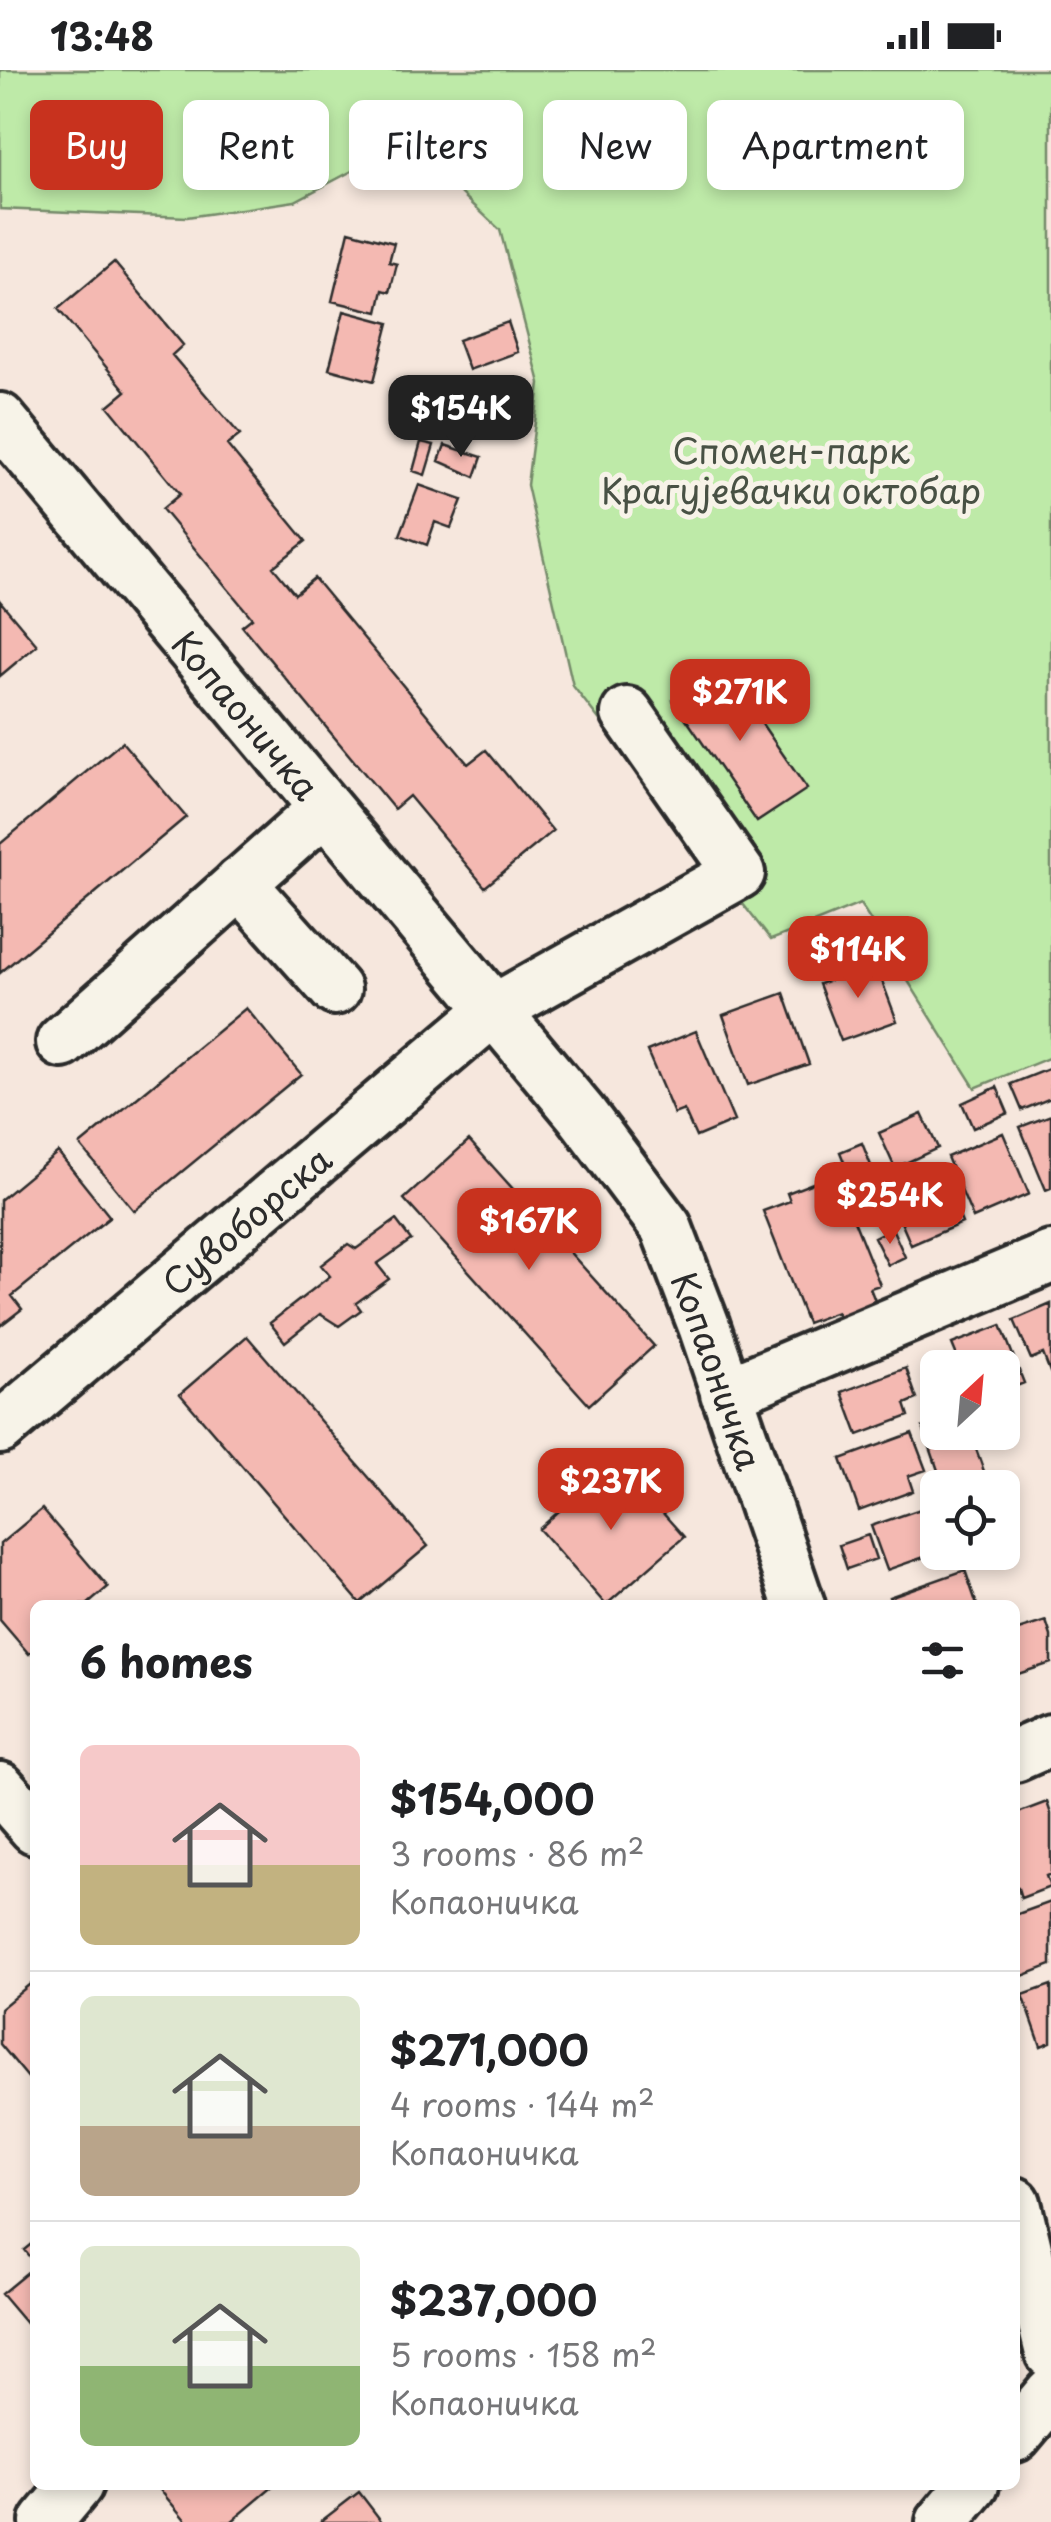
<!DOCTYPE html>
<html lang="en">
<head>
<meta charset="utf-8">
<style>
	:root { --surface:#fff; --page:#f6f6f6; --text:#202124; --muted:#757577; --line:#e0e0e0; --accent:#c8321e }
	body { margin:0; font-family:"Playpen Sans",sans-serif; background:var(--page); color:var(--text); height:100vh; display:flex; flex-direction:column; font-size:38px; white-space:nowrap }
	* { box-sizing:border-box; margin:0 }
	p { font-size:32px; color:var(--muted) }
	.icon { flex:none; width:55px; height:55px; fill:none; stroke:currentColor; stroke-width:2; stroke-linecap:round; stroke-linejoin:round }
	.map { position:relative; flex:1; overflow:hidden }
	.panel { position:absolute; left:30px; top:1530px; width:990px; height:890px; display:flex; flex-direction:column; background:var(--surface); border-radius:15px; box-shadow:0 5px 15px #0003 }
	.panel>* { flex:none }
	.banner { position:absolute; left:30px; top:30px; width:992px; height:90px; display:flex; gap:20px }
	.needle { width:65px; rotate:26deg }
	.buttons { position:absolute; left:920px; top:1280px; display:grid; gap:20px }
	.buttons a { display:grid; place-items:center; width:100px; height:100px; border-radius:15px; background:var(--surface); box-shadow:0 5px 15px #0003; font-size:50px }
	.price { position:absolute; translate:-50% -85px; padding:0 22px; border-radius:20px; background:var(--accent); color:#fff; font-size:32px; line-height:65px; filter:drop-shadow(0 2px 5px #0008) }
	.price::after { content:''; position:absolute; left:50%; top:60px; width:30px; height:22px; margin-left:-15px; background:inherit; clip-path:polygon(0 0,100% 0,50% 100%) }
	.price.current { background:#222; color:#fff }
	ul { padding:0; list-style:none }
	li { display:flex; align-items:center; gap:30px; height:250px; padding:0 50px }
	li+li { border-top:2px solid var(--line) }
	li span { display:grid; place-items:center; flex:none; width:280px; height:200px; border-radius:15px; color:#555 }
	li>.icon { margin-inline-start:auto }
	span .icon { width:120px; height:120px; fill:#fffc; stroke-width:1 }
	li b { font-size:42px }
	h2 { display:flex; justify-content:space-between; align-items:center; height:120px; padding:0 50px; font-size:42px }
	.chip { padding:0 35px; border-radius:15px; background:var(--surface); box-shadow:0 5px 15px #0003; font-size:35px; line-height:90px }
	.chip.current { background:var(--accent); color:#fff }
	.status { display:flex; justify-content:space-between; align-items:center; height:70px; padding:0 50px; background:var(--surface); direction:ltr }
	.status svg { height:28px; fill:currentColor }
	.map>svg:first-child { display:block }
</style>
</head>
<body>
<div class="status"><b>13:48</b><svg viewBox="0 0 49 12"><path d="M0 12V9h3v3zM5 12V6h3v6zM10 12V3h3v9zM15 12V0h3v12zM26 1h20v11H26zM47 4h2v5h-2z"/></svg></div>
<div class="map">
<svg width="1051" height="2452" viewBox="0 0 1051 2452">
	<rect width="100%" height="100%" fill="#f6e7dd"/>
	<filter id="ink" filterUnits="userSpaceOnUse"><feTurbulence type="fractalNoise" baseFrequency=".01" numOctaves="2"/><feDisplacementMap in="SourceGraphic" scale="20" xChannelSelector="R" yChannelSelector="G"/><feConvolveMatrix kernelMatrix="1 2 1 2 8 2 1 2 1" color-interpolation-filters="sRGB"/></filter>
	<g filter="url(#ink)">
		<path fill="#beeaa8" stroke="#748a6a" stroke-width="2.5" d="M 0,0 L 1051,0 L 1051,987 L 975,1018 L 860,834 L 771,870 L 573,616 L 527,415 L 540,313 L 500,160 L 407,72 L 295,131 L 187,147 L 0,139 Z"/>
		<path fill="#f4b9b2" stroke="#2b2b2b" stroke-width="2.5" d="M 349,161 L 394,173 L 389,192 L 397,194 L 390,222 L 383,220 L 378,242 L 332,231 Z
			M 114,192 L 183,275 L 172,285 L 240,365 L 227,375 L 306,471 L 273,497 L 295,524 L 314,508 L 468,694 L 486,680 L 553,761 L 485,817 L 409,726 L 394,739 L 242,556 L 252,548 L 162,439 L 180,424 L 108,336 L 126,321 L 58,239 Z
			M 344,241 L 389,253 L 374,311 L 329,299 Z
			M 508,252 L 518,282 L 469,300 L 458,270 Z
			M 421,372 L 434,375 L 425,405 L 413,401 Z
			M 445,375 L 482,387 L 475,407 L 439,391 Z
			M 419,415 L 462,430 L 451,458 L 435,452 L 427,475 L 400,465 Z
			M 0,531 L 37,575 L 0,606 Z
			M 722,596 L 807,719 L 757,752 L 673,630 Z
			M 122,672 L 186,747 L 0,903 L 0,774 Z
			M 873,887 L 897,951 L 841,971 L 819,914 L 851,903 L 849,895 Z
			M 784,923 L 809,994 L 748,1015 L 723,945 Z
			M 246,938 L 301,1004 L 134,1141 L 80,1075 Z
			M 696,961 L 734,1051 L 696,1067 L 684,1040 L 674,1044 L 647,981 Z
			M 1051,998 L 1051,1028 L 1022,1040 L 1011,1014 Z
			M 997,1017 L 1008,1043 L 973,1058 L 962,1033 Z
			M 922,1044 L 938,1078 L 895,1098 L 879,1063 Z
			M 1051,1045 L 1051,1118 L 1046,1120 L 1020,1057 Z
			M 1003,1063 L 1029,1124 L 973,1148 L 947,1087 Z
			M 469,1070 L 654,1276 L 589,1335 L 404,1129 Z
			M 862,1073 L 874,1103 L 852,1112 L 840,1082 Z
			M 58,1082 L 110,1147 L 12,1226 L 22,1239 L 0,1256 L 0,1130 Z
			M 938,1095 L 962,1153 L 911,1175 L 886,1117 Z
			M 828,1107 L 840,1135 L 847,1133 L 880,1215 L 870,1218 L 883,1251 L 847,1265 L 837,1242 L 807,1253 L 763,1141 L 790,1131 L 787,1123 Z
			M 396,1150 L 411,1170 L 377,1194 L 389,1209 L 356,1233 L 361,1240 L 339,1256 L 320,1244 L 285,1272 L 270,1253 L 330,1206 L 321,1195 L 348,1174 L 356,1179 Z
			M 892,1158 L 905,1187 L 888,1195 L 874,1167 Z
			M 1051,1234 L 1051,1301 L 1050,1302 L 1043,1284 L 1031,1289 L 1014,1250 Z
			M 1001,1255 L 1024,1313 L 1002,1322 L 1002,1298 L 962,1298 L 952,1274 Z
			M 247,1266 L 428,1476 L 360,1533 L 180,1324 Z
			M 906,1298 L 917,1329 L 905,1334 L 909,1346 L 858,1365 L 842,1322 Z
			M 938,1352 L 938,1362 L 970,1362 L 986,1407 L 954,1418 L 944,1418 L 923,1357 Z
			M 912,1363 L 926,1400 L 908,1406 L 913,1421 L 859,1441 L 841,1389 Z
			M 616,1390 L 684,1467 L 606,1535 L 539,1459 Z
			M 935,1434 L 938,1476 L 931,1478 L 933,1484 L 887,1500 L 871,1456 Z
			M 42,1439 L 108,1517 L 87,1535 L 35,1535 L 35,1578 L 29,1584 L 0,1550 L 0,1474 Z
			M 868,1465 L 876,1489 L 847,1499 L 839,1475 Z
			M 1002,1467 L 1009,1487 L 983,1495 L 979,1482 L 1002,1482 Z
			M 965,1500 L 977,1535 L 892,1535 L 889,1527 Z
			M 1046,1551 L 1051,1566 L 1051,1593 L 1015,1605 L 1015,1561 Z
			M 1047,1732 L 1051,1744 L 1051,1804 L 1046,1806 L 1050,1817 L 1021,1828 L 1018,1818 L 1015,1819 L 1015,1744 Z
			M 1051,1832 L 1051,1895 L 1020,1907 L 1015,1894 L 1015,1845 Z
			M 35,1910 L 35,2016 L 0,1974 L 0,1939 Z
			M 1051,1915 L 1051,1972 L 1041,1976 L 1023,1925 Z
			M 35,2171 L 35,2194 L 24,2180 Z
			M 35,2196 L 35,2264 L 1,2224 Z
			M 156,2415 L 275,2415 L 231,2452 L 187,2452 Z
			M 359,2422 L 382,2452 L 320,2452 Z"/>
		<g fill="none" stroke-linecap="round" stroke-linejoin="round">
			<defs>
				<g id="minor">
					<path id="s1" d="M 0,349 L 581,1044 L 666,1157 L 704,1256 L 799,1535"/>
					<path d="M 240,813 L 335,919"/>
					<path d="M 62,972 L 323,740"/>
					<path d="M 726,1323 L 1051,1187"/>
					<path id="s2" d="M 0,1358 L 492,941 L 739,803 L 627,643"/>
					<path d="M 1015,1686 L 1051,1670"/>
					<path d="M 0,1718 L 35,1758"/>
					<path d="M 1015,2133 L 1051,2283"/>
					<path d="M 1015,2366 L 1051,2323"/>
					<path d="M 46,2452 L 77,2415"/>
					<path d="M 942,2452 L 973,2415"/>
				</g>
			</defs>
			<use href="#minor" stroke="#2b2b2b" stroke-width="58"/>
			<use href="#minor" stroke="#f7f3e8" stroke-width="50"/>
		</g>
	</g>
	<g text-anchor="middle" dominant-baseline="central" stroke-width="10" stroke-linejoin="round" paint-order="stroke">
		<g font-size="35" fill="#485144" stroke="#f7f3e8">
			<text x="791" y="379">Спомен-парк<tspan x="791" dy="40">Крагујевачки октобар</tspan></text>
		</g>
		<g font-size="35" fill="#2b2b2b" stroke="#f7f3e8">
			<text stroke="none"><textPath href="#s1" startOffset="385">Копаоничка</textPath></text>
			<text stroke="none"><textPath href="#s2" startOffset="322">Сувоборска</textPath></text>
			<text stroke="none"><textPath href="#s1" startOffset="1200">Копаоничка</textPath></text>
		</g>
	</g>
</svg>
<div class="buttons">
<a><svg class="needle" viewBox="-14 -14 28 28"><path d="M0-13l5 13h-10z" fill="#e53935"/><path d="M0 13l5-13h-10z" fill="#757577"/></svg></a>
<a><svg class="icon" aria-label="locate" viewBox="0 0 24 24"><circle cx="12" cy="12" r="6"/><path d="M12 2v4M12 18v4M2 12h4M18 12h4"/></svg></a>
</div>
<b class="price current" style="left:461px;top:390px">$154K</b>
<b class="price" style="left:740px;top:674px">$271K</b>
<b class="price" style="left:858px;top:931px">$114K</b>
<b class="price" style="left:890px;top:1177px">$254K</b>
<b class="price" style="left:529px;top:1203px">$167K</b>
<b class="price" style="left:611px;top:1463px">$237K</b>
<div class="banner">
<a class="chip current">Buy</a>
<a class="chip">Rent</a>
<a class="chip">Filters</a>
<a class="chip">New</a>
<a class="chip">Apartment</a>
</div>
<section class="panel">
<h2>6 homes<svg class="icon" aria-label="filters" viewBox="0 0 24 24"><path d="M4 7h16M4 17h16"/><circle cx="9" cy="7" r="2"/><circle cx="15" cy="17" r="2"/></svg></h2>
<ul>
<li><span style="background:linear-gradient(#f6c9c9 60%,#c2b280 0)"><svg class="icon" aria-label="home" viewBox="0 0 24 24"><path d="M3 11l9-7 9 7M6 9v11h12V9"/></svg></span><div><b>$154,000</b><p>3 rooms · 86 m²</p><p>Копаоничка</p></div></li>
<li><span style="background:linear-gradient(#dfe7d0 65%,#b9a48a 0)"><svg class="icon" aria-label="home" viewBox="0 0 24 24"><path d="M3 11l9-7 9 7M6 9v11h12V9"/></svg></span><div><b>$271,000</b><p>4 rooms · 144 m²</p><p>Копаоничка</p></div></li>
<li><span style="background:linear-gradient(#dfe7d0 60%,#8fb573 0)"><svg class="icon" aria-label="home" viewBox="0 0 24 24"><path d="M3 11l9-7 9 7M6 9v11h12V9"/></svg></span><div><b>$237,000</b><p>5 rooms · 158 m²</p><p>Копаоничка</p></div></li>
</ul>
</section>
</div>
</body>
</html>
